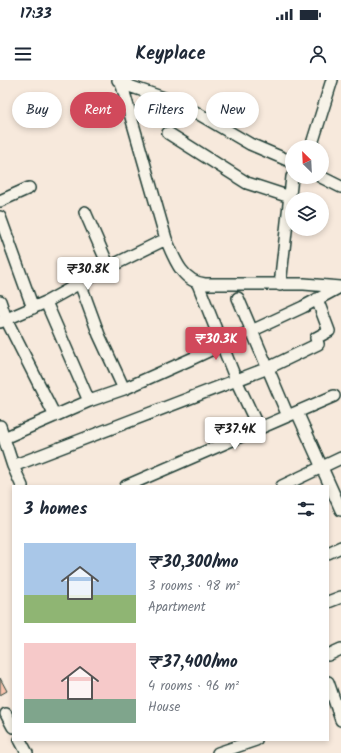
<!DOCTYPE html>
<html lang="en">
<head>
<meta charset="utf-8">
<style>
	:root { --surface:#fff; --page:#f2f2f3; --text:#1f2937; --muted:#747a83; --accent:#d1495b }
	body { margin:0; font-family:Kalam,sans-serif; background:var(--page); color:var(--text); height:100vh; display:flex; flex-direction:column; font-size:15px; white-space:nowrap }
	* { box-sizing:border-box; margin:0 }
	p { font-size:13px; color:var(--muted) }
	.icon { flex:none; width:22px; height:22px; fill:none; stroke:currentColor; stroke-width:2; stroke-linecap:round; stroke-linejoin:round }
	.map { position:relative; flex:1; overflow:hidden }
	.side { position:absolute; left:12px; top:405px; width:317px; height:256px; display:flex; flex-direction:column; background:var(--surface); border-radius:0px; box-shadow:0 2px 6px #0003 }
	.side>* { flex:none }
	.top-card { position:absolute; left:12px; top:12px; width:317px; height:36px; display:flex; gap:8px }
	.needle { width:26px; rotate:336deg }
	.fabs { position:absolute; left:285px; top:60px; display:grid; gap:8px }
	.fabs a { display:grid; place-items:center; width:44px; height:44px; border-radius:50%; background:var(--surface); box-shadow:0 2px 6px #0003; font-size:20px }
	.price { position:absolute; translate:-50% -34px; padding:0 9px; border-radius:4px; background:#fff; color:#222; font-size:13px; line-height:26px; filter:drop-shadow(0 1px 2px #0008) }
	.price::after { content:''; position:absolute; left:50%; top:24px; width:12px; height:9px; margin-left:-6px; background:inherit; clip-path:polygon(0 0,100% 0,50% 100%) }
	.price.on { background:var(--accent); color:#fff }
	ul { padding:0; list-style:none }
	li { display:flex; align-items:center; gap:12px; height:100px; padding:0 12px }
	li span { display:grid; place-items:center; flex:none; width:112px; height:80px; border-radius:0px; color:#555 }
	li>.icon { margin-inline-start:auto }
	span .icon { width:48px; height:48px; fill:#fffc; stroke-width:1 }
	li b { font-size:17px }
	h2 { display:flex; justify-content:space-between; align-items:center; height:48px; padding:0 12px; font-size:17px }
	.pill { padding:0 14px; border-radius:18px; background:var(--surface); box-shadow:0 2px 6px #0003; font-size:14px; line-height:36px }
	.pill.on { background:var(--accent); color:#fff }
	.status { display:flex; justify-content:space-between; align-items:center; height:28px; padding:0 20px; background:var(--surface); direction:ltr }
	.status svg { height:11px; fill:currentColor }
	header { display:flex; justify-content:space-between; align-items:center; height:52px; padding:0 12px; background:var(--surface); font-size:18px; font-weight:600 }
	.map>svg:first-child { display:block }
</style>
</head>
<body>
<div class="status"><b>17:33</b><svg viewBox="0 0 49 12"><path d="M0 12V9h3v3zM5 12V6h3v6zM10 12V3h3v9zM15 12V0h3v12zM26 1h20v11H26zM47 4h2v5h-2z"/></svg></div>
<header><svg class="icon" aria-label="menu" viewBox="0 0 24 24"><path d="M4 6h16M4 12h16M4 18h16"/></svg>Keyplace<svg class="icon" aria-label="person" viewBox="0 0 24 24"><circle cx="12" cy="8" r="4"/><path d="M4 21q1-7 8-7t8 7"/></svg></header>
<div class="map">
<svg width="341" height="673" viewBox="0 0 341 673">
	<rect width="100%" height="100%" fill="#f7e9dc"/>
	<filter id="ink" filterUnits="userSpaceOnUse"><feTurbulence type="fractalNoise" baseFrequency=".025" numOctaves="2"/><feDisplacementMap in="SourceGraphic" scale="8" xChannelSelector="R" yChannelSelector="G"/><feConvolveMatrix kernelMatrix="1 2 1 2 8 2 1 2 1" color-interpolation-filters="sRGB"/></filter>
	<g filter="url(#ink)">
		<path fill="#f9c3ac" stroke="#1f3d34" d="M 0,598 L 7,611 L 0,615 Z"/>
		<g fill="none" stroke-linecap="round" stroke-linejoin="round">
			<defs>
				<path id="minor" d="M 118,0 L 132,7 L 170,20 L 185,26 L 250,64 L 292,82
					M 121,2 L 166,159 C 174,178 182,202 205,204 L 304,204 L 340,207
					M 168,53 L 247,103 L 290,117
					M 311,67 L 332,0
					M 321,97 L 341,107
					M 0,121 L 29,108
					M 85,132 L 109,187
					M 0,137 L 33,228
					M 80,203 L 99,255 L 124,309
					M 198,204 L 236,300 L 259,349
					M 280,205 L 292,97
					M 238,218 L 288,336
					M 0,221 L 6,239 L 55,336
					M 46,222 L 89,321
					M 0,242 L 46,222 L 109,187 L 166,159
					M 297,332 L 341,430
					M 0,346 L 13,386 L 22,406
					M 4,358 L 89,321 L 124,309 L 189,280 L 303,227 L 340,207
					M 13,386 L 268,288 L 318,264 L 316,258 L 329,251 L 317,219
					M 126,406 L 334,316
					M 282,406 L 341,378
					M 328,473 L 341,467
					M 328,522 L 341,517
					M 328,575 L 341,569
					M 328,602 L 341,640
					M 6,634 L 13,647
					M 20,660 L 27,673
					M 218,673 L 256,660"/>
			</defs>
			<use href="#minor" stroke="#1f3d34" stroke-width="14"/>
			<use href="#minor" stroke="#f7f3e8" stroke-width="11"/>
		</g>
	</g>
</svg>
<div class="fabs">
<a><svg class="needle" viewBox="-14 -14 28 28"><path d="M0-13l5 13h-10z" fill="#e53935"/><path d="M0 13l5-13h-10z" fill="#747a83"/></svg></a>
<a><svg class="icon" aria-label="layers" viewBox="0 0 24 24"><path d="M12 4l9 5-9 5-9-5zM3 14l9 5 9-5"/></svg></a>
</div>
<b class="price" style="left:88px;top:211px">₹30.8K</b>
<b class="price on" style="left:216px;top:281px">₹30.3K</b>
<b class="price" style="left:235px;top:371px">₹37.4K</b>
<div class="top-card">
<a class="pill">Buy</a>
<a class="pill on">Rent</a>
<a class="pill">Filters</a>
<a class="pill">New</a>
</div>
<section class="side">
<h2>3 homes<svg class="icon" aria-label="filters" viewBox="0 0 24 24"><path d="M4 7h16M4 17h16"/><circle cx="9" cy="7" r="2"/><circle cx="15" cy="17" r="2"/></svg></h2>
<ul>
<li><span style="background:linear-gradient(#a9c7e8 65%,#8fb573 0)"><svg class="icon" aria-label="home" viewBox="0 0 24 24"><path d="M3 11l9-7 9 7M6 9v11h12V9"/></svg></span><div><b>₹30,300/mo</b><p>3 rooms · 98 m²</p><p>Apartment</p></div></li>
<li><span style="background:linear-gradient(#f6c9c9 70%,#7fa58c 0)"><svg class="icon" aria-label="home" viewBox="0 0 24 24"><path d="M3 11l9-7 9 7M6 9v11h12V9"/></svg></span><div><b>₹37,400/mo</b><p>4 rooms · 96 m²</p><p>House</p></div></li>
</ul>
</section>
</div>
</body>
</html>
